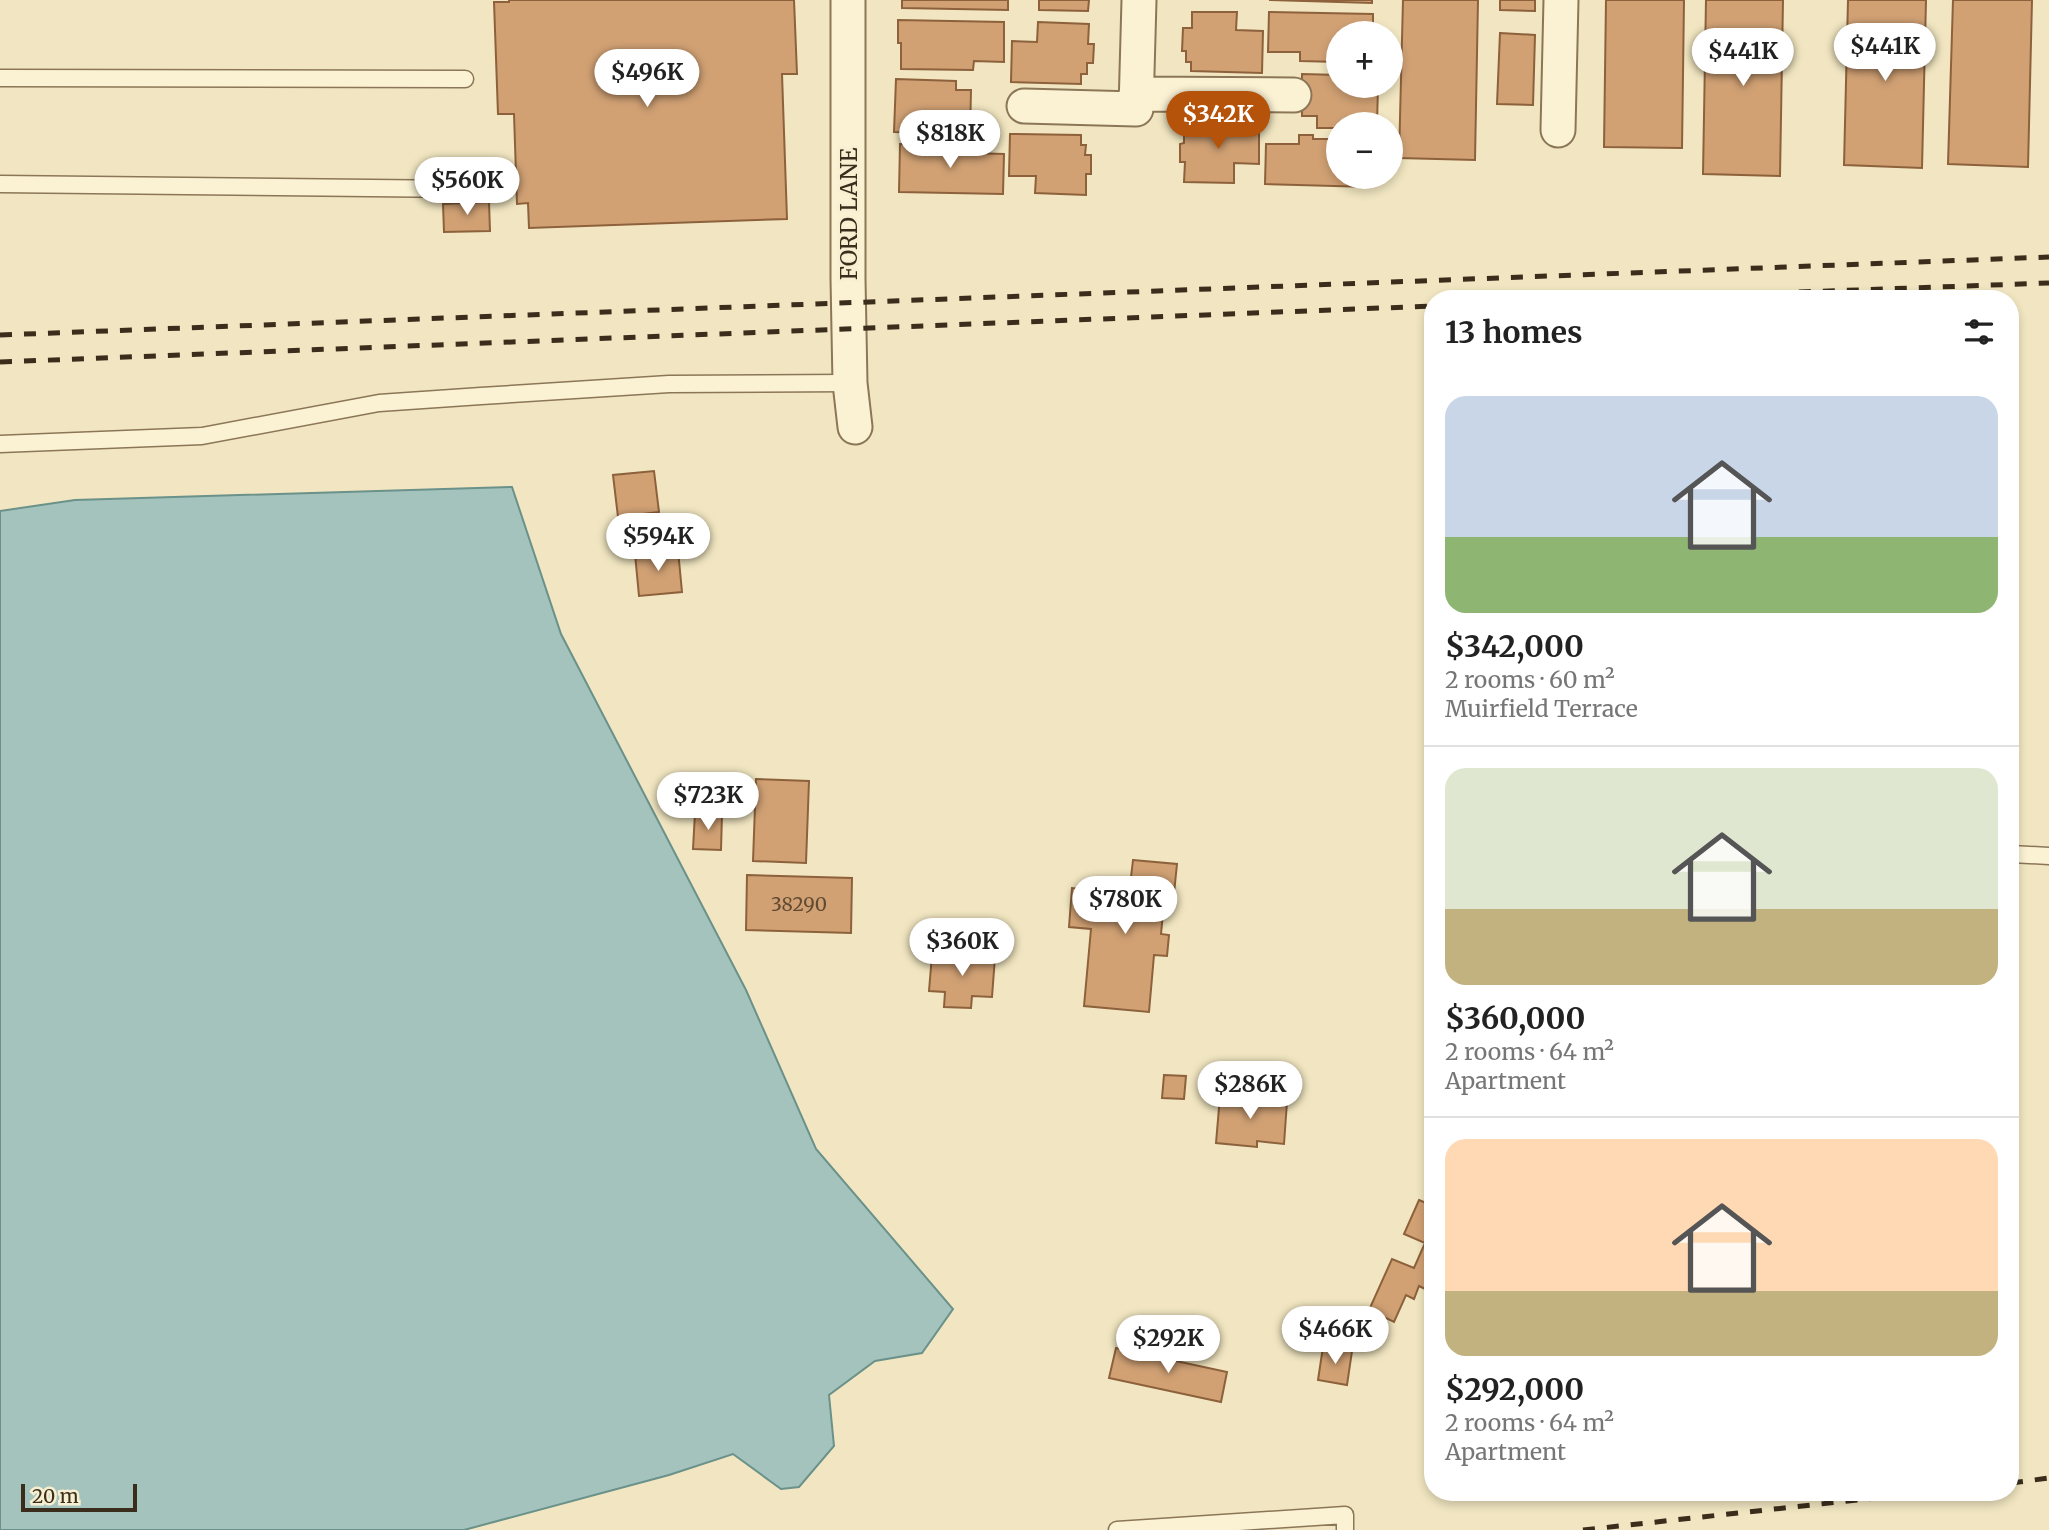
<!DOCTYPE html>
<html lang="en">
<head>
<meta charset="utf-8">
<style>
	:root { --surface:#fff; --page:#f6f6f6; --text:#222; --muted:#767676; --line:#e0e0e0; --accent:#b45309 }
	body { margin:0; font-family:Merriweather,serif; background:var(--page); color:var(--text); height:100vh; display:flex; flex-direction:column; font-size:26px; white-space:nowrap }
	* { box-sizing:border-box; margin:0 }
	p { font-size:23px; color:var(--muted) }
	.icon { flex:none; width:38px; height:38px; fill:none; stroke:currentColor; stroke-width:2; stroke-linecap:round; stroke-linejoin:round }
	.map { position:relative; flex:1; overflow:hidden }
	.sheet { position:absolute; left:1424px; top:290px; width:595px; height:1211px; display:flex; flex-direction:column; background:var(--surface); border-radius:28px; box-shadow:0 4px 10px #0003 }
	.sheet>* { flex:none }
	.tools { position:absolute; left:1326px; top:21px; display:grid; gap:14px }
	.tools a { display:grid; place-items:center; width:77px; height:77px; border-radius:50%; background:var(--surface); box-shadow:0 4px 10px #0003; font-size:35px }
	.scale { position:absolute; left:21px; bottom:18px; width:116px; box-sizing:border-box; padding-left:7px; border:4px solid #3a2d1c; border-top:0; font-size:19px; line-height:24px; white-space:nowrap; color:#3a2d1c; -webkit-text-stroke:5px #f7efd1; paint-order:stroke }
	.price { position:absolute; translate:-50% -60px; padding:0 16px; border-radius:24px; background:#fff; color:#222; font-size:23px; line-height:46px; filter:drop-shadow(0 2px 4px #0008) }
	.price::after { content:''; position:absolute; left:50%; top:42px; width:21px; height:16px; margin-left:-10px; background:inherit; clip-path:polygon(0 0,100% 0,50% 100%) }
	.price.on { background:var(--accent); color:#fff }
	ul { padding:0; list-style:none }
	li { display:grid; align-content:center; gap:14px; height:371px; padding:0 21px }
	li+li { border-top:2px solid var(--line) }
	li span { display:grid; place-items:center; height:217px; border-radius:21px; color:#555 }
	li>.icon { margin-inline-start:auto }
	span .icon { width:126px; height:126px; fill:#fffc; stroke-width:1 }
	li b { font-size:30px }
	h2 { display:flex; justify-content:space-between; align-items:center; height:84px; padding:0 21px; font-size:30px }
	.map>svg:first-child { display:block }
</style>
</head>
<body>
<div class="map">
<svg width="2049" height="1530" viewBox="0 0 2049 1530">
	<rect width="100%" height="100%" fill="#f1e6c1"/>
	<path fill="#a4c3bc" stroke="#6a918a" stroke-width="2" d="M 512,487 L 561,634 L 746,990 L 816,1149 L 953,1309 L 922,1353 L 875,1361 L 829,1395 L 834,1446 L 799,1487 L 781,1489 L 733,1454 L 669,1475 L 464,1530 L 0,1530 L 0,511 L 75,500 Z"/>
	<path fill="#d1a174" stroke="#8c613b" stroke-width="2" d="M 509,0 L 794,0 L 797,74 L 782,74 L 787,219 L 529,228 L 528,203 L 517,204 L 514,114 L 498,114 L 494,2 L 509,2 Z
		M 902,0 L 1008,0 L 1008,10 L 902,8 Z
		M 1039,0 L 1089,0 L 1088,11 L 1039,10 Z
		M 1269,0 L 1372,0 L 1372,3 Z
		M 1403,0 L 1478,0 L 1475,160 L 1399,158 Z
		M 1500,0 L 1535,0 L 1535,11 L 1500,10 Z
		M 1606,0 L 1684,0 L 1682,148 L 1604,147 Z
		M 1706,0 L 1783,0 L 1780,176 L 1703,174 Z
		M 1848,0 L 1926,0 L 1922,168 L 1844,165 Z
		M 1953,0 L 2032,0 L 2028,167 L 1948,164 Z
		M 1192,12 L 1237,12 L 1236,30 L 1263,31 L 1262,73 L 1191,71 L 1191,62 L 1186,62 L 1186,51 L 1182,51 L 1183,28 L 1192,28 Z
		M 1269,12 L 1373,14 L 1373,33 L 1339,33 L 1339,62 L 1300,61 L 1300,52 L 1268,52 Z
		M 898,20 L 1004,22 L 1004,62 L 974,61 L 973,70 L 901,69 L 901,43 L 898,43 Z
		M 1038,22 L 1089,24 L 1088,44 L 1094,44 L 1093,63 L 1087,63 L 1087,74 L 1081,74 L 1081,84 L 1011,82 L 1012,41 L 1037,42 Z
		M 1500,33 L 1535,35 L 1533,105 L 1497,104 Z
		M 1302,74 L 1339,75 L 1339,86 L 1378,86 L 1377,124 L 1339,124 L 1339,128 L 1317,128 L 1317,116 L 1302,116 Z
		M 896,79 L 956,81 L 956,90 L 971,90 L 970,134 L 894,132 Z
		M 1191,122 L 1259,124 L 1259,164 L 1234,163 L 1234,183 L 1184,182 L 1185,162 L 1180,162 L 1180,144 L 1184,143 L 1184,133 L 1191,133 Z
		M 1010,134 L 1081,135 L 1081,145 L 1086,145 L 1085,155 L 1091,155 L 1091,174 L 1086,174 L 1086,195 L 1035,193 L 1036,176 L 1009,176 Z
		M 1299,135 L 1313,135 L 1313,139 L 1339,139 L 1339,177 L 1370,177 L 1370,187 L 1265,184 L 1266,144 L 1299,144 Z
		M 900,144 L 972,145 L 971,153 L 1004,154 L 1003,194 L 899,192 Z
		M 489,202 L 490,231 L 444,232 L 443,204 Z
		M 654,471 L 659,512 L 618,517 L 613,475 Z
		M 678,550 L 682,592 L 639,596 L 635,554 Z
		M 756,779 L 809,781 L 806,863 L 753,861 Z
		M 695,813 L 722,814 L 721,850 L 693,849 Z
		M 1133,860 L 1177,864 L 1173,903 L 1164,903 L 1161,934 L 1169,935 L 1167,956 L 1154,955 L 1149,1012 L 1084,1006 L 1091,929 L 1069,927 L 1072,888 L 1111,892 L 1111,885 L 1130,886 Z
		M 747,875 L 852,878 L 851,933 L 746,930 Z
		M 948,953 L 995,957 L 992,997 L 972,996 L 971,1008 L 944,1007 L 945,992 L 929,991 L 932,955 L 948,956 Z
		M 1164,1075 L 1186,1076 L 1184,1099 L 1162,1098 Z
		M 1233,1088 L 1246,1090 L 1246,1099 L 1287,1102 L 1284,1144 L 1257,1141 L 1257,1147 L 1216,1143 L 1220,1096 L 1233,1097 Z
		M 1419,1200 L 1433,1206 L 1433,1293 L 1419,1286 L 1414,1299 L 1406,1295 L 1394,1322 L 1369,1310 L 1392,1259 L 1414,1268 L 1425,1243 L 1404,1234 Z
		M 1323,1347 L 1352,1351 L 1347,1385 L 1318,1380 Z
		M 1116,1348 L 1227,1372 L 1221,1402 L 1109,1378 Z"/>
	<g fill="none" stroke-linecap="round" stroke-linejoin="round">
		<defs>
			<path id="lane" d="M 0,78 L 465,79
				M 0,184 L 463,189
				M 0,444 L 202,436 L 379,403 L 481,396 L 669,384 L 850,383
				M 2011,854 L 2049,856
				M 1117,1530 L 1345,1515 L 1345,1530"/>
			<path id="street" d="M 848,0 L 848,279 L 850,383 L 855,427
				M 1136,94 L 1294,95
				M 1024,106 L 1136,109 L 1139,0
				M 1558,130 L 1561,0"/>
		</defs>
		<use href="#lane" stroke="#8b7657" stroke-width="19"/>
		<use href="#street" stroke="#8b7657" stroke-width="37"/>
		<use href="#lane" stroke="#fbf2d4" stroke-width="16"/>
		<use href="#street" stroke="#fbf2d4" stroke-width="33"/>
		<path stroke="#3a2d1c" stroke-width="5" stroke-dasharray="12 12" stroke-linecap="butt" d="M 1607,299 L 2049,283
			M 0,335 L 2049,257
			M 0,362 L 1433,306
			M 2011,1483 L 2049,1478
			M 1583,1530 L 1921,1493"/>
	</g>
	<g text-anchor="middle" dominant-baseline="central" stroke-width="6" stroke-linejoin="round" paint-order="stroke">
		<g font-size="19" fill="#604a32">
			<text x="799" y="904">38290</text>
		</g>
		<g font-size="23" fill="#3a2d1c" stroke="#f7efd1">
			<text transform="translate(848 214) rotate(-90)">FORD LANE</text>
		</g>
	</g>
</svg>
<div class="tools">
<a>+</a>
<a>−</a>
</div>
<div class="scale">20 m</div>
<b class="price" style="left:1885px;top:83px">$441K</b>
<b class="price" style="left:1743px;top:88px">$441K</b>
<b class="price" style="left:647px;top:109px">$496K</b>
<b class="price on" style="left:1218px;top:151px">$342K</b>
<b class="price" style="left:950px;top:170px">$818K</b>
<b class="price" style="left:467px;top:217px">$560K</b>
<b class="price" style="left:658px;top:573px">$594K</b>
<b class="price" style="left:708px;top:832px">$723K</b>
<b class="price" style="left:1125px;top:936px">$780K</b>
<b class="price" style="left:962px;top:978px">$360K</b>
<b class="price" style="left:1250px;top:1121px">$286K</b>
<b class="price" style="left:1335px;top:1366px">$466K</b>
<b class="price" style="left:1168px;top:1375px">$292K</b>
<section class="sheet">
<h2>13 homes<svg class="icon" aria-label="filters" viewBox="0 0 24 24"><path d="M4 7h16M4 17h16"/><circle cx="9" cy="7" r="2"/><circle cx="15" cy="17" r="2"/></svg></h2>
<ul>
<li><span style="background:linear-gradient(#c9d6e8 65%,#8fb573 0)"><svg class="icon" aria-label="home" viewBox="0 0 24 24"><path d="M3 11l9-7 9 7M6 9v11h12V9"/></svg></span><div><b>$342,000</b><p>2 rooms · 60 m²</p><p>Muirfield Terrace</p></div></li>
<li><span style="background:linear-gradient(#dfe7d0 65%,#c2b280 0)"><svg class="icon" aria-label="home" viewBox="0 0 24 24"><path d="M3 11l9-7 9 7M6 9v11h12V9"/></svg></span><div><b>$360,000</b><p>2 rooms · 64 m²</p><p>Apartment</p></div></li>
<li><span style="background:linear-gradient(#ffd9b3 70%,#c2b280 0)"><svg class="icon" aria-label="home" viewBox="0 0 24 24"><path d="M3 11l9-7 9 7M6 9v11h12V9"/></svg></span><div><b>$292,000</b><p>2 rooms · 64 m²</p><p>Apartment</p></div></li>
</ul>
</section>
</div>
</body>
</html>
